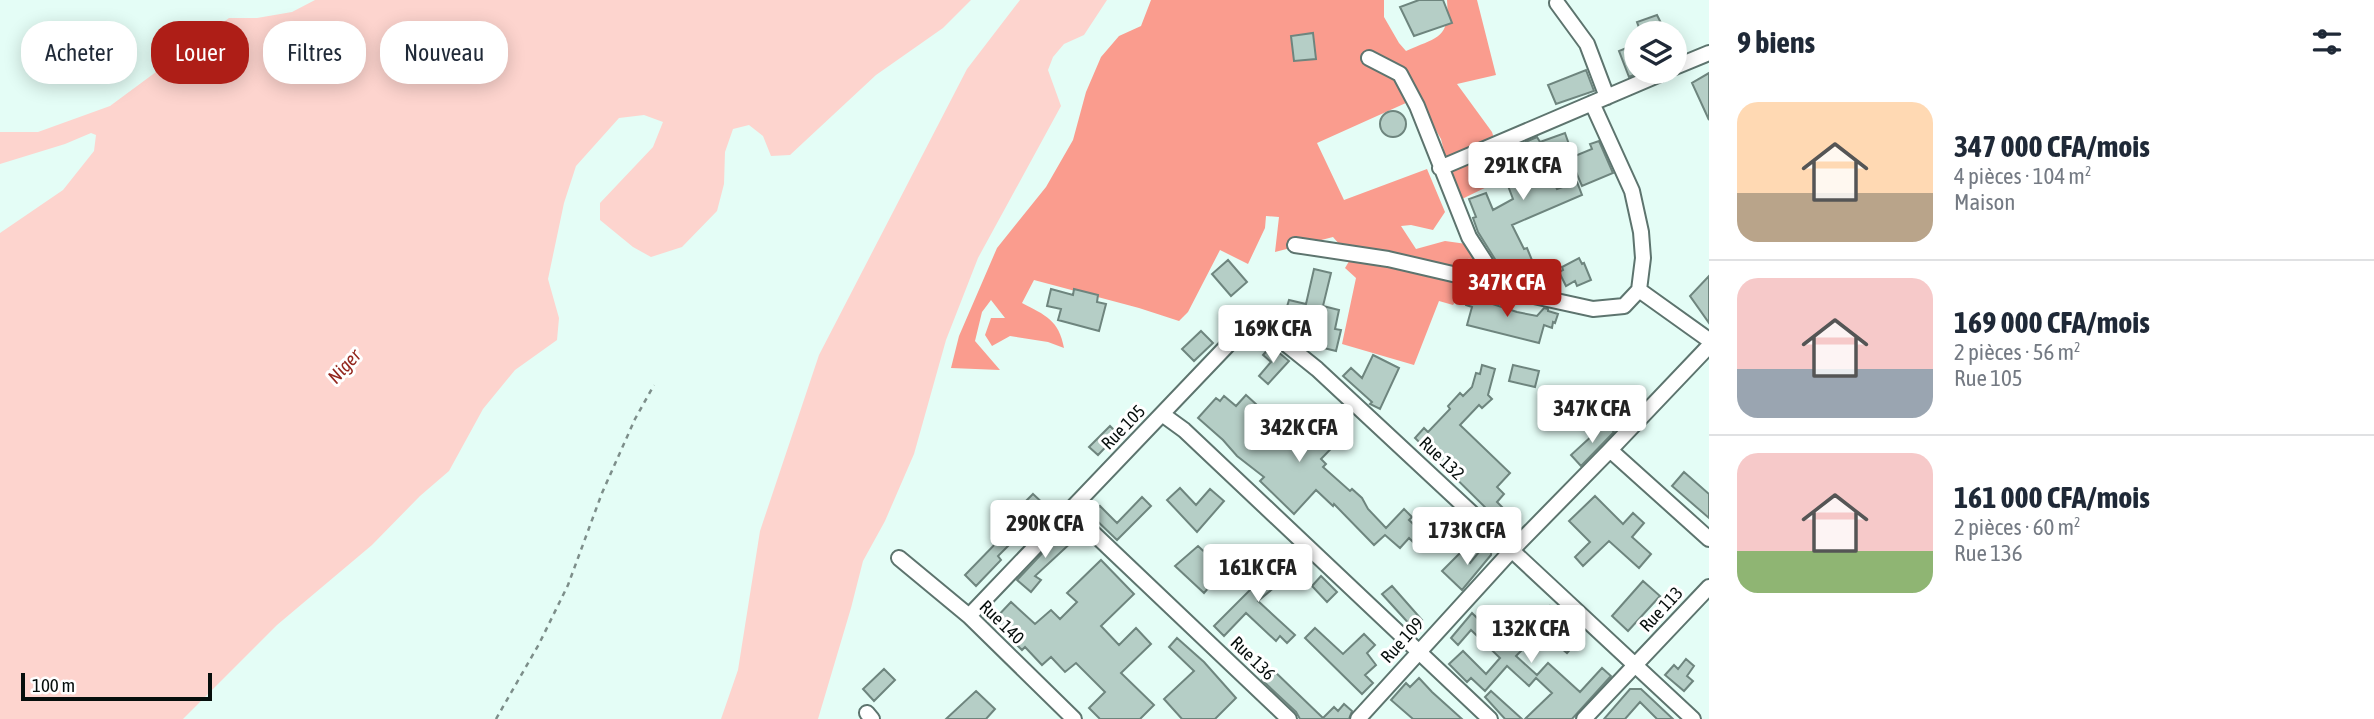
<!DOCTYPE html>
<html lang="fr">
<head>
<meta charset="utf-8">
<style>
	:root { --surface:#fff; --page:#f6f6f7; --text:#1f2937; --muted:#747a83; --line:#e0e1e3; --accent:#ae1e17 }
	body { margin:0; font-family:"Asap Condensed",sans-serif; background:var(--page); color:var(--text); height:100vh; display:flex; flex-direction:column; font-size:26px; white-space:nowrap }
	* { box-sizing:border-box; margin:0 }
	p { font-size:23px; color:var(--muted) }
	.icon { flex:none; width:38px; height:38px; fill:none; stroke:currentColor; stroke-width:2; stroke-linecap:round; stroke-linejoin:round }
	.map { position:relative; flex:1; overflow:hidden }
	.side { display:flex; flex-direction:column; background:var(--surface); width:665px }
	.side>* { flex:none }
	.banner { position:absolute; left:21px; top:21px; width:665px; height:63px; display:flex; gap:14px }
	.controls { position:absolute; left:1624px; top:21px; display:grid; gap:14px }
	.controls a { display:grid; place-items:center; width:63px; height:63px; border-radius:50%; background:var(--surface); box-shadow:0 4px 18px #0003; font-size:35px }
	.scale { position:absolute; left:21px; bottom:18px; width:191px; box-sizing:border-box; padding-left:7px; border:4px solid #060e0c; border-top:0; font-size:19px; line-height:24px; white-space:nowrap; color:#060e0c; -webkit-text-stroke:5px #fff; paint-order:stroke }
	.price { position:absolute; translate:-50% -60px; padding:0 16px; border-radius:7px; background:#fff; color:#222; font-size:23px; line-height:46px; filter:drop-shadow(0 2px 4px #0008) }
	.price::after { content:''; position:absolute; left:50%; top:42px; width:21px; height:16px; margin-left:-10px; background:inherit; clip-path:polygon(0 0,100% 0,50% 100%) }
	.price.active { background:var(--accent); color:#fff }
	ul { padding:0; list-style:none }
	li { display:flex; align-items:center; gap:21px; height:175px; padding:0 28px }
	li+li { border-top:2px solid var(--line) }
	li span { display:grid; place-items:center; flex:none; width:196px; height:140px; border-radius:21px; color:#555 }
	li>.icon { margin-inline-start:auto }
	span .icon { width:84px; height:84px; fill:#fffc; stroke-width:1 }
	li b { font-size:30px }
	h2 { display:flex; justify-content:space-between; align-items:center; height:84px; padding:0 28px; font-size:30px }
	.pill { padding:0 24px; border-radius:28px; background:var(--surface); box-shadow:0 4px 18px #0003; font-size:24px; line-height:63px }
	.pill.active { background:var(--accent); color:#fff }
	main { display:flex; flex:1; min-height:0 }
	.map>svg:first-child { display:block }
</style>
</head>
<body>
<main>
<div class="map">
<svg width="1709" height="719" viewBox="0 0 1709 719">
	<rect width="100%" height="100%" fill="#e4fdf6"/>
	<path fill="#fa9c8e" d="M 1151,0 L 1384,0 L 1384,17 L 1399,43 L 1406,51 C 1438,37 1450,39 1447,0 L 1477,0 L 1496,75 L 1457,84 L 1492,132 L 1497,148 L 1499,181 L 1462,199 L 1446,159 L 1441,139 L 1417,98 L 1317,143 L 1344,200 L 1427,169 L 1445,212 L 1433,230 L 1411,225 L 1401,226 L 1416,249 L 1445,241 L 1481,246 L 1491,273 L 1476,278 L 1469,258 L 1465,271 L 1466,288 L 1453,305 L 1439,301 L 1414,365 L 1342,344 L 1356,278 L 1345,268 L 1351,258 L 1333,237 L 1275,252 L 1279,217 L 1266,216 L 1265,228 L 1248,264 L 1220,250 L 1188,312 L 1179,321 L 1139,308 L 1034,280 L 1022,303 C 1045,315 1059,320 1064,348 L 1048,342 L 1010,336 L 992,346 L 985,335 L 991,318 L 1005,318 L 991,300 L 982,312 L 975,341 L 1000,370 L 951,368 L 959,336 L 997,248 L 1046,187 L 1073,140 L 1086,92 L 1101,57 L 1119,36 L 1141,26 Z"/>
	<path fill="#fdd4ce" d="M 315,0 L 971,0 L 943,28 L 876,75 L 790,155 L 771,156 L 763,136 L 749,125 L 733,129 L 725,152 L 724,184 L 717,211 L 682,247 L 651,257 L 633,247 L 600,220 L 600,203 L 653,147 L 663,122 L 644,115 L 619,118 L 576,166 L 564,203 L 548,279 L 559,318 L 557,340 L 515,370 L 483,409 L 449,471 L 420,496 L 372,545 L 277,625 L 183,719 L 0,719 L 0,233 L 63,190 L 94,151 L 96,135 L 91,133 L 65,144 L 0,164 L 0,132 L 38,132 L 110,106 L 229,18 L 257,18 L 292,12 Z
		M 1020,0 L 1107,0 L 1084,35 L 1064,44 L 1053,57 L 1048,70 L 1061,106 L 978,258 L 946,340 L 914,454 L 885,521 L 863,561 L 851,608 L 818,719 L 721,719 L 738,670 L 760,531 L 819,355 L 967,69 Z"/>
	<path fill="#b5cec6" stroke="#6e857e" stroke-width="2" d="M 1419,0 L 1443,0 L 1452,23 L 1414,36 L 1400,7 Z
		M 1657,15 L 1666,33 L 1641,33 L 1637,22 Z
		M 1313,33 L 1316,59 L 1294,61 L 1291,36 Z
		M 1636,44 L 1636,72 L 1641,72 L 1629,77 L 1619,51 Z
		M 1586,70 L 1594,91 L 1556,104 L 1548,85 Z
		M 1709,73 L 1709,120 L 1692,83 Z
		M1380 124a13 13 0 1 1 26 0a13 13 0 1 1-26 0Z
		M 1565,133 L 1572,153 L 1547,169 L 1553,186 L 1555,185 L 1557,189 L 1577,182 L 1582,195 L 1512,225 L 1524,249 L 1527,248 L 1536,270 L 1538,269 L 1544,284 L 1536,287 L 1530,285 L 1524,269 L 1515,274 L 1503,272 L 1478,232 L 1473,218 L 1476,217 L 1469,199 L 1486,193 L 1493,210 L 1513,199 L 1502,170 L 1506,168 L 1500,153 L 1537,137 L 1540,142 Z
		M 1599,141 L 1613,173 L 1582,186 L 1570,158 L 1592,149 L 1590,144 Z
		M 1579,258 L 1582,264 L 1584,263 L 1591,280 L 1577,286 L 1575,281 L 1566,286 L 1559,272 L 1563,270 L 1562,267 Z
		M 1228,260 L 1247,282 L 1231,296 L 1212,274 Z
		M 1314,269 L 1331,273 L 1323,306 L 1339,310 L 1335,329 L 1341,330 L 1336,351 L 1299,342 L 1301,333 L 1280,327 L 1267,319 L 1259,318 L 1270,306 L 1286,310 L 1289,300 L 1306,304 Z
		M 1709,276 L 1709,323 L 1690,296 Z
		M 1051,289 L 1073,295 L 1074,289 L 1098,295 L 1097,302 L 1106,304 L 1099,331 L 1058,320 L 1061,309 L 1047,306 Z
		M 1468,289 L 1474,292 L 1480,300 L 1517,312 L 1537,316 L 1544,308 L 1548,309 L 1548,311 L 1558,314 L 1555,323 L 1553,322 L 1552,328 L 1544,325 L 1539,343 L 1467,325 L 1472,307 L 1466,305 L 1466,302 L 1463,300 Z
		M 1201,331 L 1213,343 L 1194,361 L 1182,349 Z
		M 1271,346 L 1289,361 L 1268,384 L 1259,376 L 1271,362 L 1263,355 Z
		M 1373,355 L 1399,368 L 1380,409 L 1370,404 L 1372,402 L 1343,376 L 1351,368 L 1362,378 Z
		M 1482,365 L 1495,369 L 1488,395 L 1492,399 L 1482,408 L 1479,405 L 1460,425 L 1510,473 L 1497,487 L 1504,494 L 1497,502 L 1507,512 L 1498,520 L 1415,438 L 1424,428 L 1428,432 L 1450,409 L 1448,406 L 1460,393 L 1463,396 L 1472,387 L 1476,373 L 1480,374 Z
		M 1513,365 L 1539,371 L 1535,387 L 1509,381 Z
		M 1246,395 L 1290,435 L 1300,426 L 1304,430 L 1325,408 L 1349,430 L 1321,459 L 1326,464 L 1323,467 L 1350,491 L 1352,489 L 1362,498 L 1368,509 L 1386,528 L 1404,509 L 1412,517 L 1409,520 L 1428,538 L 1419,548 L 1409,538 L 1400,548 L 1385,535 L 1374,545 L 1334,504 L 1333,506 L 1316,490 L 1294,514 L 1260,481 L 1264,477 L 1237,456 L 1223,440 L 1198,418 L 1216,398 L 1220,401 L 1224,396 L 1236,406 Z
		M 1606,423 L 1614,432 L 1581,466 L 1571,455 Z
		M 1110,426 L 1118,434 L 1098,455 L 1089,447 Z
		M 1684,472 L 1709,494 L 1709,518 L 1672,486 Z
		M 1180,488 L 1196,505 L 1210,489 L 1224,501 L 1197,532 L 1167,500 Z
		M 1033,494 L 1047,507 L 998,556 L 1001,560 L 976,586 L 965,575 L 1002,537 L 996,531 Z
		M 1595,496 L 1623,524 L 1633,513 L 1644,523 L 1632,537 L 1651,554 L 1639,568 L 1609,541 L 1583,566 L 1575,557 L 1590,542 L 1569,521 Z
		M 1142,497 L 1151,506 L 1117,540 L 1091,515 L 1100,506 L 1117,523 Z
		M 1065,529 L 1075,539 L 1035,576 L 1041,580 L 1031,592 L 1017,580 Z
		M 1488,541 L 1492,545 L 1491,555 L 1462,590 L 1442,571 L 1460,553 L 1470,563 Z
		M 1198,546 L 1224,570 L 1204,593 L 1175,566 Z
		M 1101,560 L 1134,594 L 1101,626 L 1119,645 L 1136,628 L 1151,644 L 1121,673 L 1154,705 L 1140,719 L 1100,719 L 1089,708 L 1105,692 L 1076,663 L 1065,672 L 1051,657 L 1042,665 L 1025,647 L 1022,650 L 993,621 L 1011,602 L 1035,624 L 1051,610 L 1060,619 L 1077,602 L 1067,593 Z
		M 1256,560 L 1262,567 L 1267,563 L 1275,573 L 1279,569 L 1287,577 L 1258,601 L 1295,635 L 1287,643 L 1280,636 L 1276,641 L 1246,613 L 1224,636 L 1214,626 L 1255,585 L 1244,571 Z
		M 1321,576 L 1337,592 L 1327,602 L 1312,586 Z
		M 1643,581 L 1660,596 L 1628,631 L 1612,616 Z
		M 1392,586 L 1422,620 L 1413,628 L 1382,594 Z
		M 1550,606 L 1583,635 L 1567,653 L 1541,631 L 1516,656 L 1537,675 L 1548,663 L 1580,692 L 1602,668 L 1611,676 L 1572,719 L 1525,719 L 1552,693 L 1536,678 L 1529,686 L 1507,666 L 1485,691 L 1471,678 L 1467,682 L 1449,664 L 1463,651 L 1486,674 L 1500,658 L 1471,630 L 1458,645 L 1451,638 L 1472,613 L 1509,649 Z
		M 1315,628 L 1343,654 L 1364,634 L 1375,645 L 1367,653 L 1376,665 L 1365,675 L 1373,683 L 1362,694 L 1305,638 Z
		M 1177,638 L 1204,662 L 1236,698 L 1215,719 L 1182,719 L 1164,699 L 1194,671 L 1169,647 Z
		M 1686,659 L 1694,666 L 1687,676 L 1693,681 L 1684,691 L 1665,675 L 1674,665 L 1678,669 Z
		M 884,669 L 895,680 L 874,701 L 863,689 Z
		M 1272,669 L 1323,718 L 1334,707 L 1338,711 L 1344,704 L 1352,711 L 1349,719 L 1300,719 L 1296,712 L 1262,680 Z
		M 1419,678 L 1432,692 L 1462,719 L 1413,719 L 1391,700 L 1406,683 L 1410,687 Z
		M 1630,689 L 1641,689 L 1673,719 L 1657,719 L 1640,702 L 1625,719 L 1604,719 Z
		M 976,691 L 995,709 L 986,719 L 946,719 Z
		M 1491,691 L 1522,719 L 1505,719 L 1485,697 Z"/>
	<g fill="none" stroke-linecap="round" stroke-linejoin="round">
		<defs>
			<path id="minor" d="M 1557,3 L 1587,44 L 1607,97
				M 1369,58 L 1400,74 L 1417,106 L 1469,237 L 1500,285 L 1511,291 L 1593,309 L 1624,306 L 1639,290 L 1643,258 L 1641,232 L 1632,191 L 1592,103
				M 1675,67 L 1709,53
				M 1440,168 L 1665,72
				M 1295,245 L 1388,259 L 1500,285
				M 1639,290 L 1709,340
				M 1162,414 L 1184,430 L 1490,719
				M 1610,450 L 1709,539
				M 1067,512 L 1088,528 L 1289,719
				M 899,558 L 969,616 L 1074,719
				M 969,616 L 1244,328 L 1266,328 L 1317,369 L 1693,719
				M 867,713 L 872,719
				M 1358,719 L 1512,550 L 1610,450 L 1709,346
				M 1584,719 L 1709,587"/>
		</defs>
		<use href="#minor" stroke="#5d746e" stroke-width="18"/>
		<path stroke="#7d8e8a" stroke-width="2.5" stroke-dasharray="5 5" stroke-linecap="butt" d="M 496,719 L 539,644 L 568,585 L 602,493 L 635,419 L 654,385"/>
		<use href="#minor" stroke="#fff" stroke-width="14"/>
	</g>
	<g text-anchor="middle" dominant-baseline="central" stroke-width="6" stroke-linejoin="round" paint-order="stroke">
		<g font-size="18" fill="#060e0c" stroke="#fff">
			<text transform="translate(1123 427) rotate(-46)">Rue 105</text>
			<text transform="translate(1442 458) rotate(43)">Rue 132</text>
			<text transform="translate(1661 609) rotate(-47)">Rue 113</text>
			<text transform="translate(1002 622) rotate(44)">Rue 140</text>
			<text transform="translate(1402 640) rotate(-48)">Rue 109</text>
			<text transform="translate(1253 658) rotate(44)">Rue 136</text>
		</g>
		<g font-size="19" font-style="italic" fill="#93271e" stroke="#fff">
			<text transform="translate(344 366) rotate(-48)">Niger</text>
		</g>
	</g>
</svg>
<div class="controls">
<a><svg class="icon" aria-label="layers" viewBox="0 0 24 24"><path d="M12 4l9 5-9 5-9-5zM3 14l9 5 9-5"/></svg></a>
</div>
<div class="scale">100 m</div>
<b class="price" style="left:1523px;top:202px">291K CFA</b>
<b class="price active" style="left:1507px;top:319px">347K CFA</b>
<b class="price" style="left:1273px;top:365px">169K CFA</b>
<b class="price" style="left:1592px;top:445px">347K CFA</b>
<b class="price" style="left:1299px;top:464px">342K CFA</b>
<b class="price" style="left:1045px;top:560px">290K CFA</b>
<b class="price" style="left:1467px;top:567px">173K CFA</b>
<b class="price" style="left:1258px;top:604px">161K CFA</b>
<b class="price" style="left:1531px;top:665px">132K CFA</b>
<div class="banner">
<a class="pill">Acheter</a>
<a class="pill active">Louer</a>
<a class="pill">Filtres</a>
<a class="pill">Nouveau</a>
</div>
</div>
<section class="side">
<h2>9 biens<svg class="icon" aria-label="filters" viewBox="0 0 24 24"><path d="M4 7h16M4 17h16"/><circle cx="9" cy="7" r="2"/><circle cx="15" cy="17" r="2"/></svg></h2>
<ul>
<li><span style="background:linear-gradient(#ffd9b3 65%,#b9a48a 0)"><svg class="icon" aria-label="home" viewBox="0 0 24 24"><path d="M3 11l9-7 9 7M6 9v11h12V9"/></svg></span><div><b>347 000 CFA/mois</b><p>4 pièces · 104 m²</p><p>Maison</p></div></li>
<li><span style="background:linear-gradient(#f6c9c9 65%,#9aa5b1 0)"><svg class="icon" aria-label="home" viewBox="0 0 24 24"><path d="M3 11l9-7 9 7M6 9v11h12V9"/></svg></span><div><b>169 000 CFA/mois</b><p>2 pièces · 56 m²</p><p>Rue 105</p></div></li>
<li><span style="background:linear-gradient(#f6c9c9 70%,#8fb573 0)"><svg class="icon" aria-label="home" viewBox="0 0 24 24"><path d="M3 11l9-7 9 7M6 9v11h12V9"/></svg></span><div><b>161 000 CFA/mois</b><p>2 pièces · 60 m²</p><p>Rue 136</p></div></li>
</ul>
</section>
</main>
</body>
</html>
